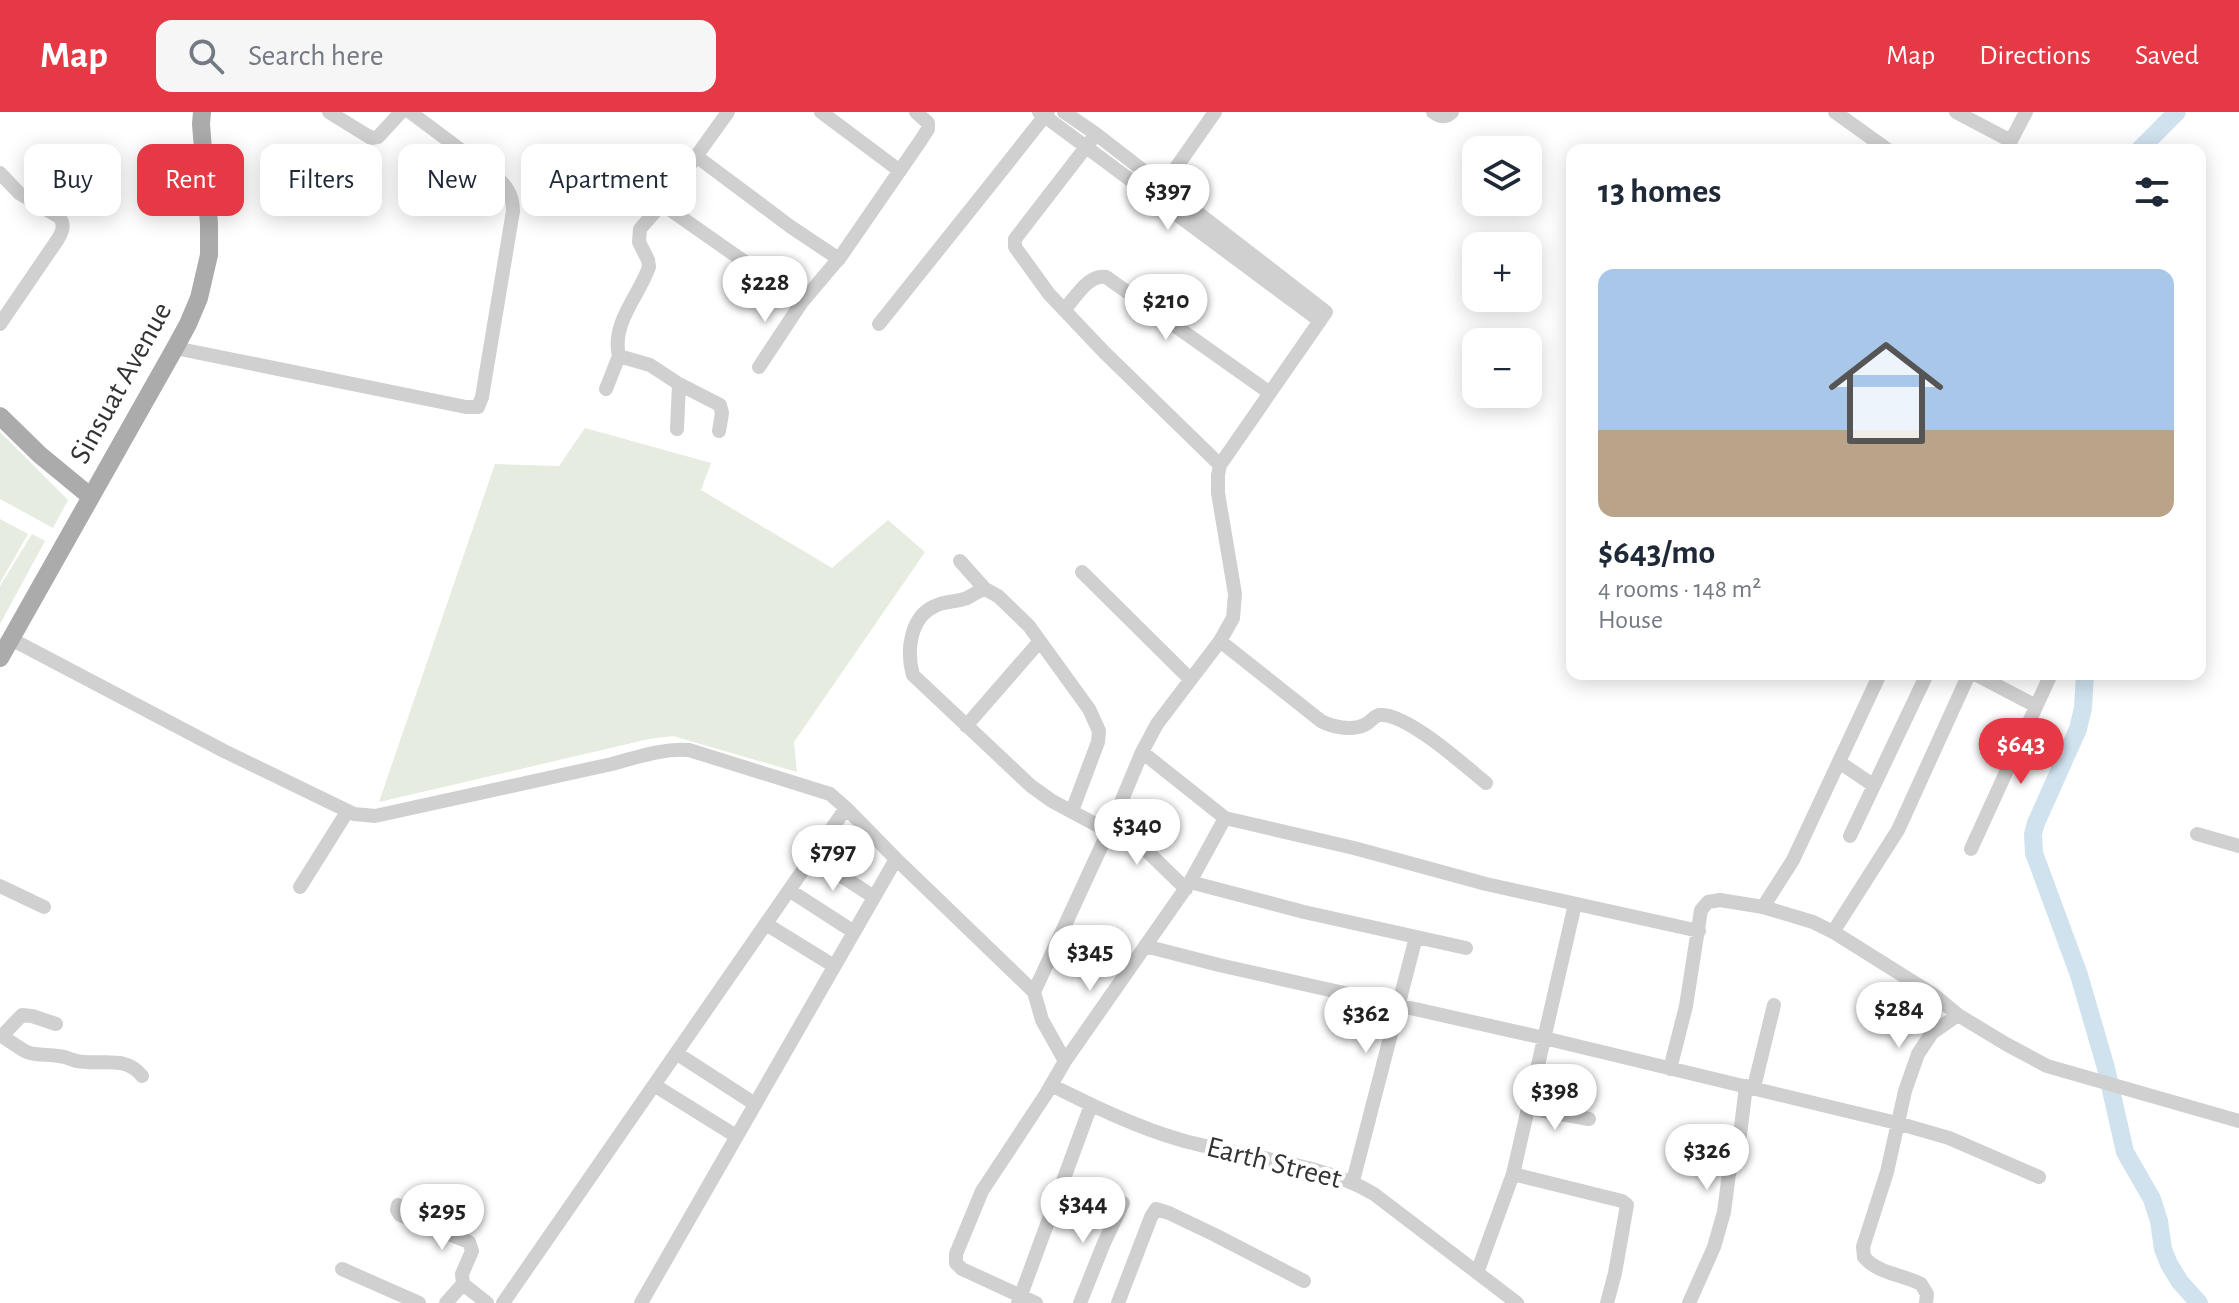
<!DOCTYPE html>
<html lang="en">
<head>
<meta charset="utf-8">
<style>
	:root { --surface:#fff; --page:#f6f6f7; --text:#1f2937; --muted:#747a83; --line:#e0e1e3; --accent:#e63946 }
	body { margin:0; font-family:"Alegreya Sans",sans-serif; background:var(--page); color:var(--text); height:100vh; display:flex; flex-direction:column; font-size:30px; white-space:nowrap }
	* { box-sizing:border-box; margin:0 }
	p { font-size:26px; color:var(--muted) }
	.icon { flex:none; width:44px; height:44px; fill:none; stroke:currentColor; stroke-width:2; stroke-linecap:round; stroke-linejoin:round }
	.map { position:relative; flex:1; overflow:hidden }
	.details { position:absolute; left:1566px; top:32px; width:640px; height:536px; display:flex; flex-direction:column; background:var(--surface); border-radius:16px; box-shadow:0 4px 20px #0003 }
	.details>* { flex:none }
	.top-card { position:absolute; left:24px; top:32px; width:760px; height:72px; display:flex; gap:16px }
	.tools { position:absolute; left:1462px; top:24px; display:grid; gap:16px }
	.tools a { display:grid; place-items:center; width:80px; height:80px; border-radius:16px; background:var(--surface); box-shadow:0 4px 20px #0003; font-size:40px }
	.price { position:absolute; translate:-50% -68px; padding:0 18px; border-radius:28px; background:#fff; color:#222; font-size:26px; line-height:52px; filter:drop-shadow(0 2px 4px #0008) }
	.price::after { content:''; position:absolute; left:50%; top:48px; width:24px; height:18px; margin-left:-12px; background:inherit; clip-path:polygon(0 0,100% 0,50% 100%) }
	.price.selected { background:var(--accent); color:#fff }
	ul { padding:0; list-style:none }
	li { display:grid; align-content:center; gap:16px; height:424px; padding:0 32px }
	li+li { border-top:2px solid var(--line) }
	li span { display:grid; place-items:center; height:248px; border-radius:16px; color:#555 }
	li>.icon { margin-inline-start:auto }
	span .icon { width:144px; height:144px; fill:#fffc; stroke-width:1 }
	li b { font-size:34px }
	h2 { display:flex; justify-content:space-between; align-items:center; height:96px; padding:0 32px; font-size:34px }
	.pill { padding:0 28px; border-radius:16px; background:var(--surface); box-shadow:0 4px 20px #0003; font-size:28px; line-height:72px }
	.pill.selected { background:var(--accent); color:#fff }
	header { display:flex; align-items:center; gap:48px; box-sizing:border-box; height:112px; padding:0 40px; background:var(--accent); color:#fff }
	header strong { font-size:38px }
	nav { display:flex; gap:44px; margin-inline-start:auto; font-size:28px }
	.search { width:560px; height:72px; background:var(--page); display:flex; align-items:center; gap:20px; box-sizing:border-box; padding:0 28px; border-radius:16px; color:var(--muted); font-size:30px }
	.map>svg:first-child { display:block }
</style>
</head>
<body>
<header>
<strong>Map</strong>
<div class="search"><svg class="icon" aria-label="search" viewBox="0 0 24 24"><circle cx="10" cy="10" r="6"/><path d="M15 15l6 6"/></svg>Search here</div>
<nav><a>Map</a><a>Directions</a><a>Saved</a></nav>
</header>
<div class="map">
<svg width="2239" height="1191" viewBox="0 0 2239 1191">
	<rect width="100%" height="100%" fill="#fff"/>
	<path fill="#e6ecdf" d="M 585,316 L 711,351 L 701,378 L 832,456 L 888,408 L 925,440 L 794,630 L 797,660 L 673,624 L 649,627 L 379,690 L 495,352 L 559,354 Z
		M 0,320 L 68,388 L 53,416 L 0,387 Z
		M 0,407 L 28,422 L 0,471 Z
		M 32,422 L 45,429 L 0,512 L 0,474 Z"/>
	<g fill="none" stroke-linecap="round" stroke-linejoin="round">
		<path stroke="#cfe2ee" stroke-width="18" d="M 2139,38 L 2177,0
			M 2085,562 L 2083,596 L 2078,617 L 2036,711 L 2033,722 L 2034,741 L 2079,863 L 2106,956 L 2125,1040 L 2152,1087 L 2159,1109 L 2163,1137 L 2169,1152 L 2180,1170 L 2199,1191"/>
		<path stroke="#d0d0d0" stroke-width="14" d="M 329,0 L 371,26 L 378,25 L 401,0
			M 821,0 L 900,59
			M 1039,0 L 1320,209
			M 1064,0 L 1096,22 L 1326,200 L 1220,353 L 1218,363 L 1218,381 L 1235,482 L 1233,506 L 1220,529 L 1157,612 L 1142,640 L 1114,707 L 1034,880 L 1042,908 L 1065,949
			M 1433,0 C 1440,5 1446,6 1452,0
			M 1835,0 L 1888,38
			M 1956,0 L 2011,29
			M 1096,22 L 1015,127 L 1015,135 L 1049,182 L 1104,240 L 1220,353
			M 2006,38 L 2026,0
			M 696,44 L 791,115 L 839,147
			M 0,61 L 19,81 L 59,105 C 65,112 63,119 58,127 L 0,212
			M 1159,80 L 1215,0
			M 662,92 L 802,190 L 841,144 L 921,28 L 928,17 L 928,11 L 916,0
			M 1064,198 C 1076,185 1088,162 1106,165 L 1270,281
			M 879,212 C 936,141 992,71 1048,0
			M 175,236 L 466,295 L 478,295 L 482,285 L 513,99 C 513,82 506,73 493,62 L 410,0
			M 759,255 L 802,190
			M 679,272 L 720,293 L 722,301 L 719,319
			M 606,277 L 619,244
			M 677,317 L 679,272 L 650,253 L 619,244 C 611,211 639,184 649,155 L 648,148 L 639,130 L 640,117 L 662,92 L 728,0
			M 960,449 L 985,477 L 998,484 L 1029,514 L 1089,597 L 1099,619 L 1098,630 L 1072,699
			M 1082,460 L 1190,567
			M 985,477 C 978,479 973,483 967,486 C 957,490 945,489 935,494 C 910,505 906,539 913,563 L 1031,674 L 1052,689 L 1108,719
			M 11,527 L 224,639 L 354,702 L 375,704 L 612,652 C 638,645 663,636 689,638 L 830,682 L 846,696 L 896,747 L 1034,880
			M 1220,529 L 1321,609 C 1332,615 1352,619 1364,613 C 1370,611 1373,604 1380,603 C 1407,601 1465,654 1486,671
			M 1975,562 L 2036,594
			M 966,614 L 1040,529
			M 1142,640 L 1225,706 L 1354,736 L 1486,772 L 1699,819
			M 1839,650 L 1873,673
			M 1114,707 L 1186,777
			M 2197,722 L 2239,734
			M 1850,724 L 1927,562
			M 1971,737 L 2051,562
			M 812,745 L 874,785
			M 1190,770 L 1304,800 L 1466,836
			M 0,774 L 44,795
			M 300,775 L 347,700
			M 789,778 L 854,820
			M 1763,795 L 1793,748 L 1880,562
			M 766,812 L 834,854
			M 1833,820 L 1898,718 L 1969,562
			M 1145,834 L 1219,853 L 1544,926 L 1897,1011 L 1949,1026 L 2039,1065
			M 0,923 C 9,928 18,936 27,940 C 37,944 48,942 58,944 C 65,944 71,948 77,949 C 100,954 125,942 142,964
			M 2,924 L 22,903 L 32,904 L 56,912
			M 676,941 L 755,992
			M 1670,957 L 1686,894 L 1701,798 L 1708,790 L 1720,788 L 1763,795 L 1813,810 L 1835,821 L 1934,883 L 1958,903 L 2006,932 L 2047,954 L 2239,1009
			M 654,973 L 736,1024
			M 1051,973 C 1093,994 1136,1015 1181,1028 C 1242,1045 1320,1050 1374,1082 L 1517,1191
			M 1754,975 L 1774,893
			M 1528,996 L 1589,1007
			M 1513,1062 L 1622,1089 L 1627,1093 L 1615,1161 L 1607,1191
			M 1353,1069 L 1416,825
			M 398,1093 L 397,1098 L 400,1103 L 469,1130 L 472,1139 L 462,1162 L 463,1172 L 487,1191
			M 342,1157 L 419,1191
			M 1477,1161 L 1513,1062 L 1575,792
			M 446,1191 L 463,1172
			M 503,1191 L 846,696
			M 641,1191 L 896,747
			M 1018,1191 L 1091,993
			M 1036,1191 L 962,1157 L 956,1151 L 956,1142 L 982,1079 L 1046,982 L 1065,949 L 1190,770 L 1225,706
			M 1080,1191 L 1104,1131 L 1123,1091
			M 1118,1191 L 1151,1105 L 1156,1097 L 1169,1101 L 1215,1123 L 1304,1169
			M 1689,1191 L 1714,1135 L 1724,1100 L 1729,1062 L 1740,1023 L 1746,974
			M 1926,1191 L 1927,1182 L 1921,1172 C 1902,1162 1878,1162 1864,1145 L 1863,1135 L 1887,1060 L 1905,979 L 1918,942 L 1932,921 L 1958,903"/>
		<path stroke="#ababab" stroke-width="18" d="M 0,304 L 40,343 L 91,385
			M 0,546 L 175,236 L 188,212 L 199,186 L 209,143 L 209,112 L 201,12 L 202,0"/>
	</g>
	<g text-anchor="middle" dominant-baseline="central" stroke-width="8" stroke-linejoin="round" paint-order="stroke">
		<g font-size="30" fill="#333" stroke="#fff">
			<text transform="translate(121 271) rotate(-61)">Sinsuat Avenue</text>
			<text transform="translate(1274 1051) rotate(14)">Earth Street</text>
		</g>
	</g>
</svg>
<div class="tools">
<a><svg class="icon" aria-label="layers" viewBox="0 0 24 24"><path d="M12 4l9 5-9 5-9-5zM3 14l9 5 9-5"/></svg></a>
<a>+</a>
<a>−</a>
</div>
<b class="price" style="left:1168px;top:120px">$397</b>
<b class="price" style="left:765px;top:212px">$228</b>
<b class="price" style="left:1166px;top:230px">$210</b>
<b class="price selected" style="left:2021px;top:674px">$643</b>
<b class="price" style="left:1137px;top:755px">$340</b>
<b class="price" style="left:833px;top:781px">$797</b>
<b class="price" style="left:1090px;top:881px">$345</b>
<b class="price" style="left:1899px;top:938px">$284</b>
<b class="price" style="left:1366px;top:943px">$362</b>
<b class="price" style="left:1555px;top:1020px">$398</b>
<b class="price" style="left:1707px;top:1080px">$326</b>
<b class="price" style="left:1083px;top:1133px">$344</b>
<b class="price" style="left:442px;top:1140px">$295</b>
<div class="top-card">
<a class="pill">Buy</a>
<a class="pill selected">Rent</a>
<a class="pill">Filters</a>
<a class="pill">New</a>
<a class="pill">Apartment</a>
</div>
<section class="details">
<h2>13 homes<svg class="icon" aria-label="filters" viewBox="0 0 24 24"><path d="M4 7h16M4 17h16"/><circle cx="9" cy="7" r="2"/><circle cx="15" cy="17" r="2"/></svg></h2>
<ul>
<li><span style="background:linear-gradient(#a9c7e8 65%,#b9a48a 0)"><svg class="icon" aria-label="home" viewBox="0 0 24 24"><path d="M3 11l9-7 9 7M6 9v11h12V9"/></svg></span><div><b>$643/mo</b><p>4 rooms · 148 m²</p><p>House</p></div></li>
</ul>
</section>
</div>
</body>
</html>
